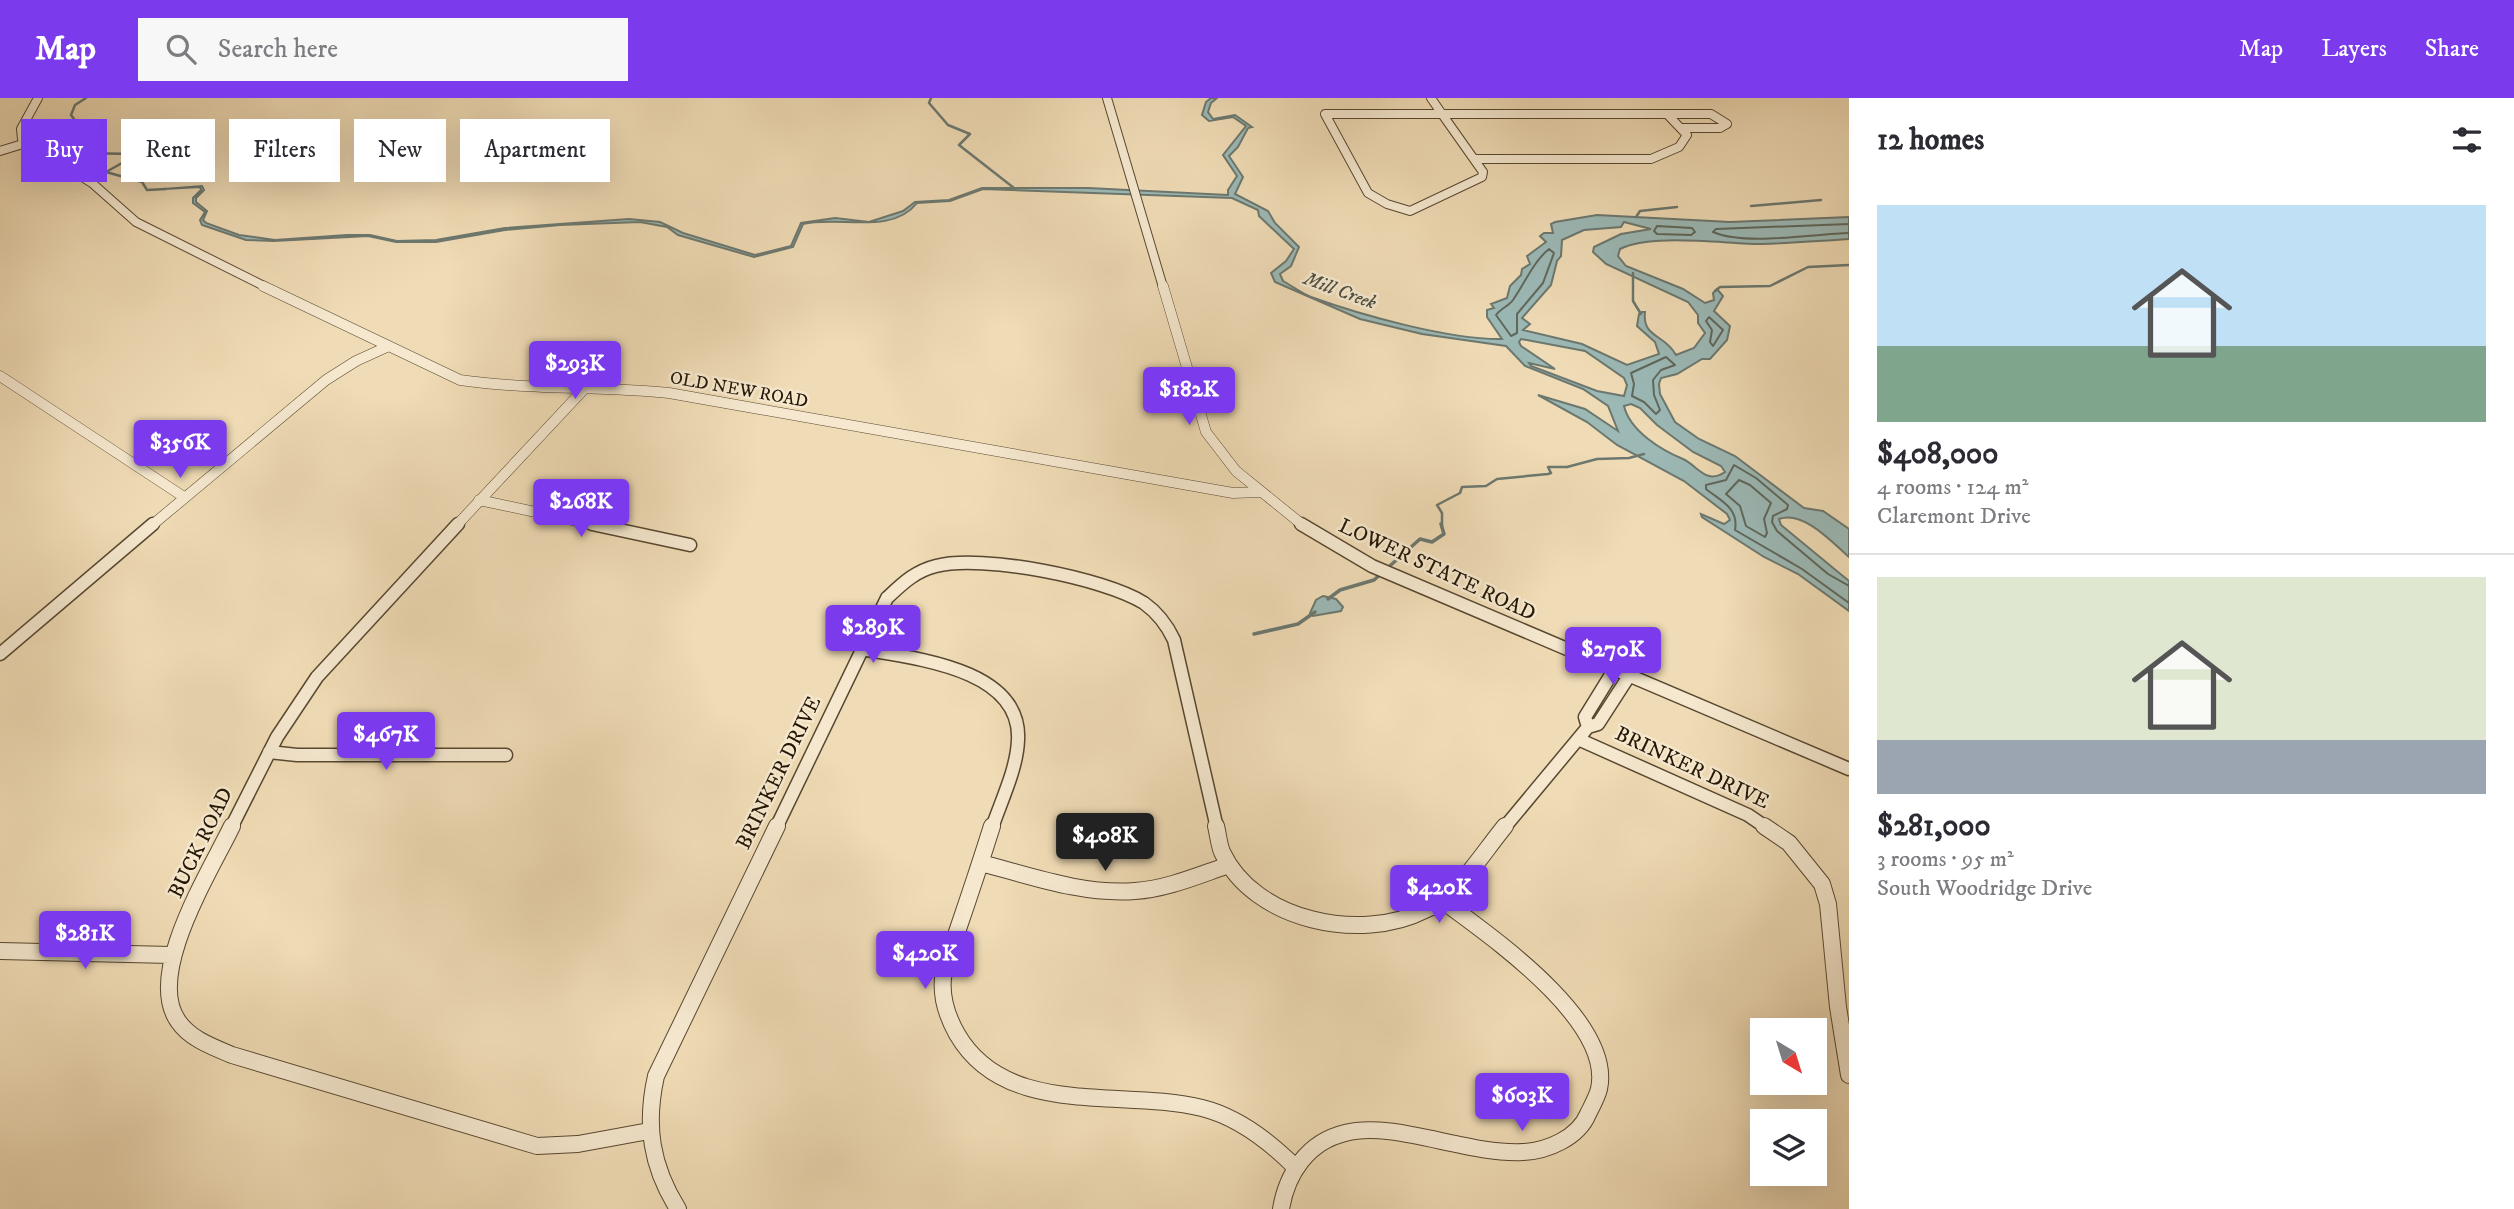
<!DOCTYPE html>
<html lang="en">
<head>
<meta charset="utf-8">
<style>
	:root { --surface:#fff; --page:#f7f7f7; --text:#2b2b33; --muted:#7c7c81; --line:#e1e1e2; --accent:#7c3aed }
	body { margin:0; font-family:"IM FELL DW Pica",serif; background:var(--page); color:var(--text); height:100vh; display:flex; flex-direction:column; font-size:26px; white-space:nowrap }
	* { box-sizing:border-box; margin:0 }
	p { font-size:23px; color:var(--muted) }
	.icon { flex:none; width:38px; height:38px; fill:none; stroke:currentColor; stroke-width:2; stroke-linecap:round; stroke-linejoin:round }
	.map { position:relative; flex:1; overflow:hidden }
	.drawer { display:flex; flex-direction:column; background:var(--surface); width:665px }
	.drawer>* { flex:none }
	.hud { position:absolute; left:21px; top:21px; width:665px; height:63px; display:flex; gap:14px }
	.needle { width:46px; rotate:142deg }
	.controls { position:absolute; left:1750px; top:920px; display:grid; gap:14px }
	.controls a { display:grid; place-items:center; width:77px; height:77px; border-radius:0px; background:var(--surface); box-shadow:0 7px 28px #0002; font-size:35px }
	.price { position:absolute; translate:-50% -60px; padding:0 16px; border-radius:7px; background:var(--accent); color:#fff; font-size:23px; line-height:46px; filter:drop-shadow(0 2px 4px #0008) }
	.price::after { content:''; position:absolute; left:50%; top:42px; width:21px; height:16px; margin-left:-10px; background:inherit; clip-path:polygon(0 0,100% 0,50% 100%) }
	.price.current { background:#222; color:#fff }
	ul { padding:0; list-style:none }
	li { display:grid; align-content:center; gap:14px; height:371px; padding:0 28px }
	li+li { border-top:2px solid var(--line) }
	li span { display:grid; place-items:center; height:217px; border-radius:0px; color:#555 }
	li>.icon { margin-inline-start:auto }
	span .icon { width:126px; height:126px; fill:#fffc; stroke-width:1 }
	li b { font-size:30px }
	h2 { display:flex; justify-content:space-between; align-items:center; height:84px; padding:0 28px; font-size:30px }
	.pill { padding:0 24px; border-radius:0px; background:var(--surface); box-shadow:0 7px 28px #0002; font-size:24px; line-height:63px }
	.pill.current { background:var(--accent); color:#fff }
	header { display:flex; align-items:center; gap:42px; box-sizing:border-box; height:98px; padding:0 35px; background:var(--accent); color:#fff }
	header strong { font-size:33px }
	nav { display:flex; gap:38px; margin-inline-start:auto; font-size:24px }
	.search { width:490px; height:63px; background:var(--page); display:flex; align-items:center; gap:18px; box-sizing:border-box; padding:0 24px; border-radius:0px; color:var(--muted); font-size:26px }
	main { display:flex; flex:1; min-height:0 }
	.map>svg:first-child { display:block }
</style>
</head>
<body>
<header>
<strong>Map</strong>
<div class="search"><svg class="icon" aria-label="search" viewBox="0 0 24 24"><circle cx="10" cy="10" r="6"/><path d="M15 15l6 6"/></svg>Search here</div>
<nav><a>Map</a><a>Layers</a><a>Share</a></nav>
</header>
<main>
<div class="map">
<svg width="1849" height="1111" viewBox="0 0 1849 1111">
	<rect width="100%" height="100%" fill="#efdbb5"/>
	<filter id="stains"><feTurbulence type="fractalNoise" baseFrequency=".00286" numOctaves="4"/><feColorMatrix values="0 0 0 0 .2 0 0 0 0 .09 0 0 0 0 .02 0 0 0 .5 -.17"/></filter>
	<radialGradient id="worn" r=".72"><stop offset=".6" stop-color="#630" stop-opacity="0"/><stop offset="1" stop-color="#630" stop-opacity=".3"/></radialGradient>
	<path fill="#9cb9b6" stroke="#6c786f" stroke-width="2" fill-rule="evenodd" d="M 1211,0 L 1217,0 L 1211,5 L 1208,14 L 1213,21 L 1235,17 L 1252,29 L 1248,30 L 1238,49 L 1229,58 L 1243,79 L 1235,96 L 1268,113 L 1275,125 L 1299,149 L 1291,168 L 1280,176 L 1283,183 C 1292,188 1301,195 1311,199 C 1361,217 1450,242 1502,241 L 1487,219 L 1487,212 L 1494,210 L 1491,206 L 1507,200 L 1510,188 L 1521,177 L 1522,171 L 1530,166 L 1527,158 L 1546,144 L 1540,138 L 1544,135 L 1553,135 L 1551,126 L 1555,124 L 1597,117 L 1730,124 L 1849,119 L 1849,141 C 1820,143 1791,145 1761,146 C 1726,146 1650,135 1620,151 L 1618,158 L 1626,168 L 1683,191 L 1705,205 L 1714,202 L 1713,195 L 1717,191 L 1723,198 L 1714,213 L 1730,228 L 1727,242 L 1710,261 L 1702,261 L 1677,276 L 1661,280 L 1659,286 L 1660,296 L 1675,324 L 1699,341 L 1735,358 L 1804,410 L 1823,413 L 1849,431 L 1849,459 C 1832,444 1803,412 1779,421 L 1781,427 L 1849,483 L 1849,513 L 1798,476 L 1764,459 L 1702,419 L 1701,416 L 1724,426 L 1730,422 L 1727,416 L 1684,383 L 1617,347 L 1587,324 L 1538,297 L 1585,311 L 1618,333 L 1608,308 L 1583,291 L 1525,268 L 1506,248 L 1422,236 L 1360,221 L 1275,184 L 1271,175 L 1286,163 L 1294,151 L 1259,118 L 1258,112 L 1232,100 L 983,91 L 950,103 L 917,105 C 891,138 838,117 803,126 L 793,149 L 754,159 L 678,137 L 667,129 L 640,124 L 560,127 L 505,132 L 436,144 L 396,144 L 368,138 L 274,143 L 246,142 L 202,127 L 200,122 L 205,114 L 193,105 L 193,100 L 201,92 L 200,89 L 164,91 L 202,88 L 204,92 L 196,100 L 196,104 L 207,113 L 203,122 L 206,125 L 239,137 L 275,142 L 347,137 L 370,137 L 397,143 L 436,142 L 505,130 L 629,121 L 660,124 L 683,135 L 755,157 L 791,148 L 801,125 L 835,120 L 869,124 L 903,113 L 915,104 L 949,102 L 982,90 L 1088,90 L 1228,97 L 1228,92 L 1237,78 L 1223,57 L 1246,28 L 1233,19 L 1209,23 L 1202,17 L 1206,4 ZM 1624,124 L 1651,131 L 1621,136 L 1594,149 L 1593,154 L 1606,166 L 1688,204 L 1698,217 L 1698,225 L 1705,235 L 1694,250 L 1676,257 C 1665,236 1642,240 1645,214 L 1642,214 L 1639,216 L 1637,228 L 1655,244 L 1659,256 L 1627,267 L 1582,246 L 1523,232 L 1530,226 L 1522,220 L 1551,187 L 1557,163 L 1561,158 L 1562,142 L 1584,132 L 1621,129 ZM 1521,241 L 1585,253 L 1624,280 L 1627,287 L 1624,298 L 1597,293 L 1531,268 L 1529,265 L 1555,271 L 1521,248 L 1519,244 ZM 1631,306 L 1640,310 L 1657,327 L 1693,354 L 1721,368 L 1725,374 C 1706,387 1698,368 1683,361 C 1661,352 1630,333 1624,308 Z
		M 1323,498 L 1336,501 L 1343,509 L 1341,513 L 1313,518 L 1310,515 L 1316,502 Z"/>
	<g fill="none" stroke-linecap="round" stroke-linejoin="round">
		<path stroke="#60685d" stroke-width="2" d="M 1849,126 L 1716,131 L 1713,134 C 1745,148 1812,136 1849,135
			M 1657,128 L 1692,130 L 1695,134 L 1691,137 L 1657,136 L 1654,133 Z
			M 1549,151 L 1554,155 L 1543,185 L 1517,216 L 1517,235 L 1511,238 L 1496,217 C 1501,210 1509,208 1513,202 C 1525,185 1533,164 1549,151 Z
			M 1709,219 L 1723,232 L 1713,248 L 1710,244 L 1712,232 L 1706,223 Z
			M 1666,259 L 1675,267 L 1661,272 L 1653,282 L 1654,297 L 1660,312 L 1656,316 L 1644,304 L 1632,298 L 1634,286 L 1631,275 Z
			M 1739,382 L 1750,387 L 1771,405 L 1764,421 L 1767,435 L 1765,439 L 1746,428 L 1740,408 L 1726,396 Z
			M 1849,488 L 1828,476 L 1777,433 L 1772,424 L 1773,418 L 1787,411 L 1788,407 L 1756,380 L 1734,367 L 1726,382 L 1706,387 L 1706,391 C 1721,403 1739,410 1735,432 L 1802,471 L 1849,505"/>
		<path stroke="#6c786f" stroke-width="2.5" d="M 86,0 L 75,7 L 71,17 L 88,40 L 82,51 L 75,55 L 138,56 L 106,74 L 142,84 L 147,92 L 166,91
			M 931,0 L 929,5 L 948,27 L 970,36 L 959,47 L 1014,90
			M 1751,108 L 1821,102
			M 1636,119 L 1640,113 L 1677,109
			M 1633,175 L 1633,203 L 1641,216
			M 1715,193 L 1720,189 L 1770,188 L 1808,169 L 1849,167
			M 1442,428 L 1442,415 L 1437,407 L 1460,395 L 1462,389 L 1486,388 L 1497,381 L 1548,376 L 1551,375 L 1548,369 L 1567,369 L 1597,361 L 1629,360 L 1644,356"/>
		<path stroke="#6c786f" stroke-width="3.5" d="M 1328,501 L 1340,492 L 1374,482 L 1420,441 L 1432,444 L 1444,436 L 1441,426
			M 1254,536 L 1298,526 L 1315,514"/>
		<defs>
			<path id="minor-far3" d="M 38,0 L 21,31 L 22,41 L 92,85 L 136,124 L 266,189
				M 1107,0 L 1163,189
				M 1431,0 L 1442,16
				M 1325,16 L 1442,16 L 1483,74 L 1482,79 L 1410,113 L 1387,106 L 1368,95 Z
				M 1442,16 L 1667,16 L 1687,37 L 1679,49 L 1651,61 L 1474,61
				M 1667,16 L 1711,16 L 1727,26 L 1720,30 L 1682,30
				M 0,53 L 26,45"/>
			<path id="minor-far2" d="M 263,188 L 460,282 C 529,292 600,288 669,295 L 1233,395 L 1261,394
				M 1163,188 L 1206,334 L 1236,373 L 1304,428
				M 0,278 L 184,399
				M 479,402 L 601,428
				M 151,428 L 326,282 L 356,263 L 389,248
				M 456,428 L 586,289"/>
			<path id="minor-far1" d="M 592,426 L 690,447
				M 1301,426 L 1372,468 L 1849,671
				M 861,551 C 912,560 1022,570 1018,642 C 1017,671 1001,703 992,730
				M 0,556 L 153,426
				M 1588,629 L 1585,619 L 1614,572
				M 1578,641 L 1748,717 L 1767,730
				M 269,654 L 297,657 L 506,657
				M 231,730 L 277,639 L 317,579 L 458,426
				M 776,730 L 887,500 C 902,486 915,473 936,468 C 982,456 1104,480 1144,505 C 1158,515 1167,527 1174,542 L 1217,730
				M 1504,730 L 1588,629 L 1598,626 L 1629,578"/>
			<path id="minor" d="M 232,728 C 210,774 145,876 178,923 C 190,941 213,949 232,957 L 537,1048 L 578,1046 L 649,1033
				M 992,728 C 981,763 969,799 957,834 C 953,849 945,865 943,880 C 941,899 948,920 957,936 C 1006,1021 1122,990 1202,1010 C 1238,1019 1269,1043 1295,1069
				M 1216,728 C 1218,736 1219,747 1222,754 C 1254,823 1361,845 1425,812 C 1431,809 1439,807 1444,802 C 1464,785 1487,750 1505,728
				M 1764,728 L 1789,745 L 1822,786 L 1828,806 L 1838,909 L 1849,977
				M 981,765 C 1031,778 1083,797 1135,793 C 1167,791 1199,777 1229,767
				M 0,853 L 171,857
				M 678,1111 C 651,1068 645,1027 656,978 L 777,728
				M 1281,1111 C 1287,1075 1308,1044 1345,1035 C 1393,1022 1467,1057 1523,1054 C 1547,1053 1578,1040 1588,1016 C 1592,1008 1597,999 1599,991 C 1614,923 1490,838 1443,803"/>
		</defs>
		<use href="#minor-far3" stroke="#584830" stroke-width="10"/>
		<use href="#minor-far2" stroke="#584830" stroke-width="11"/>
		<use href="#minor-far1" stroke="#584830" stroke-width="15"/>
		<use href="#minor" stroke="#584830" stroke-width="18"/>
		<use href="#minor-far3" stroke="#f5e8cf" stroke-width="8"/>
		<use href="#minor-far2" stroke="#f5e8cf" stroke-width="10"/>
		<use href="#minor-far1" stroke="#f5e8cf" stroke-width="12"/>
		<use href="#minor" stroke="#f5e8cf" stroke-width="16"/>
	</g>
	<g text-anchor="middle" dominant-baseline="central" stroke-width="5" stroke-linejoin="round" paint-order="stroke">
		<g font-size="18" fill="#251704" stroke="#f5e8cf">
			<text transform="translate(739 292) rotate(10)">OLD NEW ROAD</text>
		</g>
		<g font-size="19" font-style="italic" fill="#4f5042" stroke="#f5e8cf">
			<text transform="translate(1340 193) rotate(20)">Mill Creek</text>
		</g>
		<g font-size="21" fill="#251704" stroke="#f5e8cf">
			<text transform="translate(1437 472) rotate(25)">LOWER STATE ROAD</text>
			<text transform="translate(1692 670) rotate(25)">BRINKER DRIVE</text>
			<text transform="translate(779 675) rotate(-64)">BRINKER DRIVE</text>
			<text transform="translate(201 745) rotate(-64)">BUCK ROAD</text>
		</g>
	</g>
	<rect width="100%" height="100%" filter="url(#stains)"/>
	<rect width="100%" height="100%" fill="url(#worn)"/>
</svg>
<div class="controls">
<a><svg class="needle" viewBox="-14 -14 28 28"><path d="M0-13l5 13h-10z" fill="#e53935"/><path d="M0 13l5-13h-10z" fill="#7c7c81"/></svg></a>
<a><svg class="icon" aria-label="layers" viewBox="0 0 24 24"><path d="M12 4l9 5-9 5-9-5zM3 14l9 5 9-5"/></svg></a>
</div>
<b class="price" style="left:575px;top:303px">$293K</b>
<b class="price" style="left:1189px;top:329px">$182K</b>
<b class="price" style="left:180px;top:382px">$356K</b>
<b class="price" style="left:581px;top:441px">$268K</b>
<b class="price" style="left:873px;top:567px">$289K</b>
<b class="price" style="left:1613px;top:589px">$270K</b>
<b class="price" style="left:386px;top:674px">$467K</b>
<b class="price current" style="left:1105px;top:775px">$408K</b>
<b class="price" style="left:1439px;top:827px">$420K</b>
<b class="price" style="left:85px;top:873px">$281K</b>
<b class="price" style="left:925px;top:893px">$420K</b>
<b class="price" style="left:1522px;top:1035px">$603K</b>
<div class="hud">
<a class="pill current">Buy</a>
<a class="pill">Rent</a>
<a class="pill">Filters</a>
<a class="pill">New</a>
<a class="pill">Apartment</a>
</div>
</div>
<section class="drawer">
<h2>12 homes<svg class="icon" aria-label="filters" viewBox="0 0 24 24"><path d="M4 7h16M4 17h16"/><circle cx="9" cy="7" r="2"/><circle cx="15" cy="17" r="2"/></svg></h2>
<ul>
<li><span style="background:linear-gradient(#bfe0f5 65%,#7fa58c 0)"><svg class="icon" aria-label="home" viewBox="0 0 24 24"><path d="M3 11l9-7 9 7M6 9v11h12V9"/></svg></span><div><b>$408,000</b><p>4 rooms · 124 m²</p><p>Claremont Drive</p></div></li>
<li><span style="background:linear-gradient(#dfe7d0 75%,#9aa5b1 0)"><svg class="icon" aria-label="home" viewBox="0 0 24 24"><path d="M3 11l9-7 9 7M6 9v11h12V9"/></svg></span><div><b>$281,000</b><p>3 rooms · 95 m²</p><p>South Woodridge Drive</p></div></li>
</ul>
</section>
</main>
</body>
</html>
